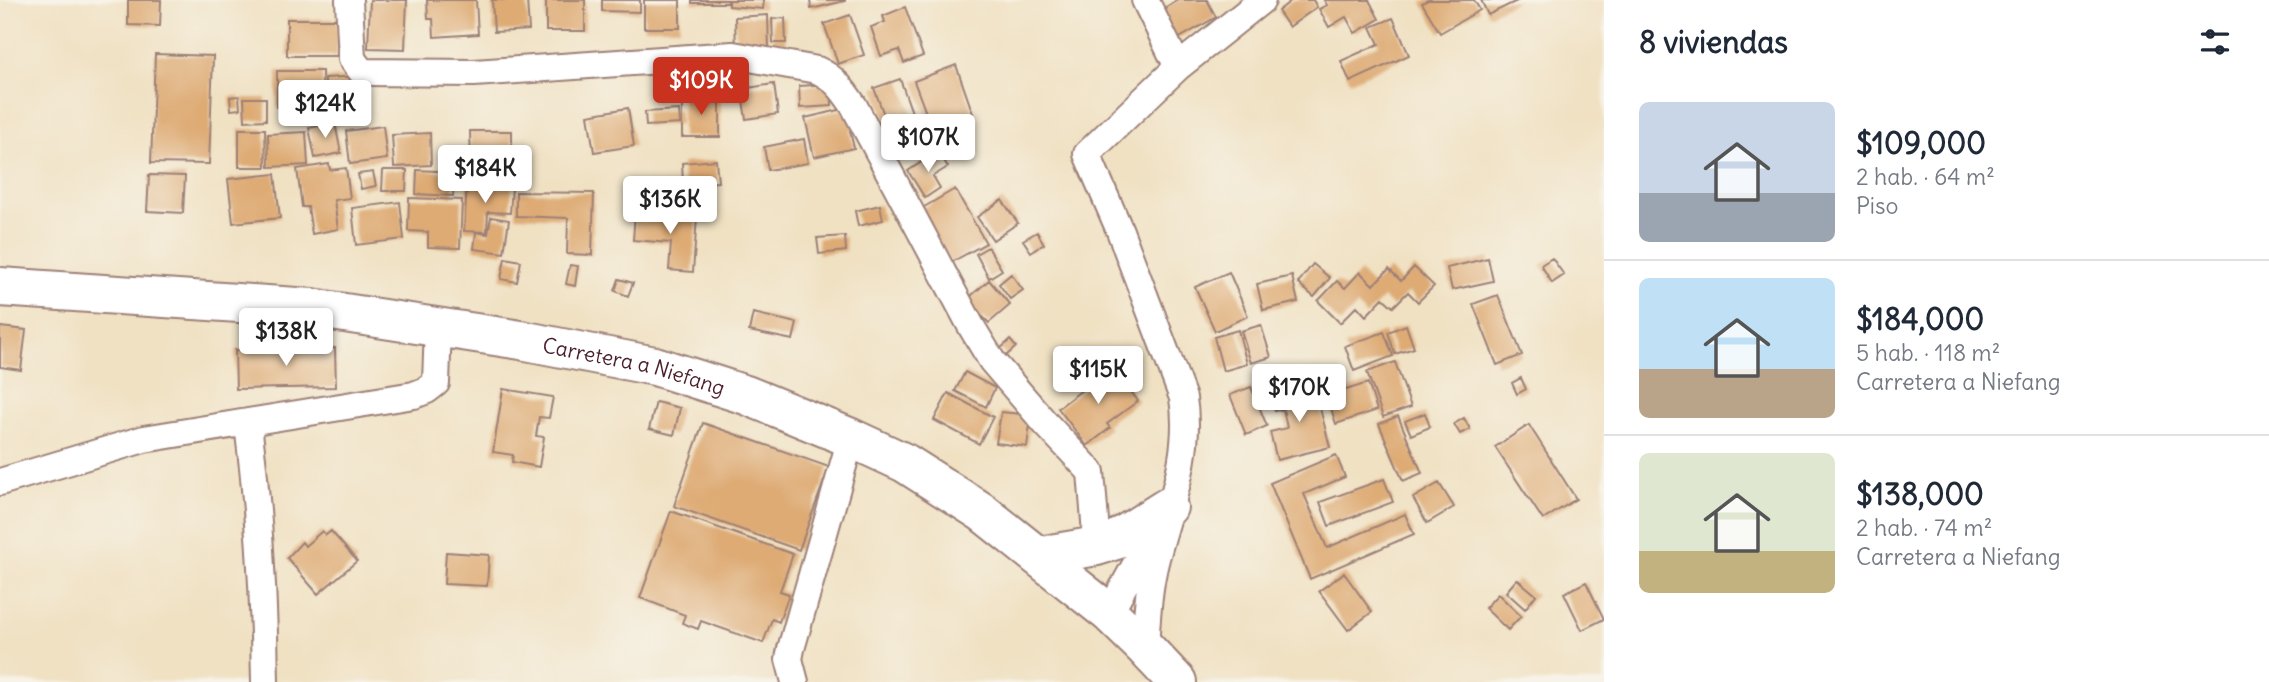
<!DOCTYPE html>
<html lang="es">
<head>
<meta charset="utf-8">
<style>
	:root { --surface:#fff; --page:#f6f6f7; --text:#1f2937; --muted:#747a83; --line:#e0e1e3; --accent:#c8321e }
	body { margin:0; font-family:Delius,sans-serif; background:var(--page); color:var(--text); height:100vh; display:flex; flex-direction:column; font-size:26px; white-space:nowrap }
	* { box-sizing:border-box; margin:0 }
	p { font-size:23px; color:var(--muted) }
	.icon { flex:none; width:38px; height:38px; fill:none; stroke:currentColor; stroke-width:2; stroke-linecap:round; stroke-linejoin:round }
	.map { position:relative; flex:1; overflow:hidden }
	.drawer { display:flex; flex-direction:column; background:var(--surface); width:665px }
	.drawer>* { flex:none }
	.price { position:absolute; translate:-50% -60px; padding:0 16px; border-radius:7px; background:#fff; color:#222; font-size:23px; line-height:46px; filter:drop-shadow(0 2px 4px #0008) }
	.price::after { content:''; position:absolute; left:50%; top:42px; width:21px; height:16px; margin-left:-10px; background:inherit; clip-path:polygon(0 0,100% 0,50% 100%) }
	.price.selected { background:var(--accent); color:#fff }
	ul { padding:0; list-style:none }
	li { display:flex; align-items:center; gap:21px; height:175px; padding:0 35px }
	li+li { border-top:2px solid var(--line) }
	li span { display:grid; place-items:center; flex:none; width:196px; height:140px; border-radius:10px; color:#555 }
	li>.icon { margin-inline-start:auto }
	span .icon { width:84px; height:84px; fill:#fffc; stroke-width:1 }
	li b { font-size:30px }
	h2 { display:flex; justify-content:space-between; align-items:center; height:84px; padding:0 35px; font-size:30px }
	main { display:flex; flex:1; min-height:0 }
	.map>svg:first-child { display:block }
</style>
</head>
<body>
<main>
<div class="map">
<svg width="1604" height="682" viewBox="0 0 1604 682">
	<rect width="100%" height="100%" fill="#f7f3e8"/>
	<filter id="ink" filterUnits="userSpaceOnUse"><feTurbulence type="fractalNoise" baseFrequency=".0143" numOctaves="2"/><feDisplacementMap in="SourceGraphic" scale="14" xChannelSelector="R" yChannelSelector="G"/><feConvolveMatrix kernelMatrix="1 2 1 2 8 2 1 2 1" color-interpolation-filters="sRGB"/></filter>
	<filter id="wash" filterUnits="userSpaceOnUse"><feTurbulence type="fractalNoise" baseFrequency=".00686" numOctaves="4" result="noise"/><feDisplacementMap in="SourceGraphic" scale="28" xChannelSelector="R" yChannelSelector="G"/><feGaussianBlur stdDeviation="1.57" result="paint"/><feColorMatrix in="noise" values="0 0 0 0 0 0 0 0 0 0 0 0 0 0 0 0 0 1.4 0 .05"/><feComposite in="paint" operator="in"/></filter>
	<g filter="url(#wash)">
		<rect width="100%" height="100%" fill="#f0e1c3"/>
		<g id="blocks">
			<path fill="#deab74" d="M 128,0 L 161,0 L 160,26 L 128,25 Z
				M 370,0 L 407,0 L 405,49 L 368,48 Z
				M 427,0 L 476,0 L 478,34 L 434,37 L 433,19 L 428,19 Z
				M 492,0 L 527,0 L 529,30 L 494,32 Z
				M 546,0 L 585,0 L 585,31 L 546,31 Z
				M 602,0 L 640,0 L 640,12 L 602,11 Z
				M 644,0 L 680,0 L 680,28 L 644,28 Z
				M 692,0 L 728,0 L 728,3 L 692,3 Z
				M 729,0 L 764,0 L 763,9 L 729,6 Z
				M 810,0 L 845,0 L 845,1 L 811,9 Z
				M 1178,0 L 1207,0 L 1216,17 L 1176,40 L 1159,11 Z
				M 1292,0 L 1313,0 L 1317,7 L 1289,27 L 1278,11 Z
				M 1324,0 L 1369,0 L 1379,19 L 1355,33 L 1346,17 L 1329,27 L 1319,9 L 1327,5 Z
				M 1428,0 L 1474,0 L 1480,10 L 1440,33 L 1422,3 Z
				M 1481,0 L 1519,0 L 1488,15 Z
				M 905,7 L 923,56 L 904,63 L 899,50 L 881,56 L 871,27 L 885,22 L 883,16 Z
				M 768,15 L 769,49 L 736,51 L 735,17 Z
				M 850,15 L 864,55 L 838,64 L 824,24 Z
				M 785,18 L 786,43 L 773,43 L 772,19 Z
				M 1393,18 L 1409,55 L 1350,82 L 1341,61 L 1379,44 L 1371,27 Z
				M 287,19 L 338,19 L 337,56 L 287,56 Z
				M 155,54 L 213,56 L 209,164 L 151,163 Z
				M 728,61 L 729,91 L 682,92 L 682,63 Z
				M 956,65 L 973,114 L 932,129 L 914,81 Z
				M 277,71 L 322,71 L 323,107 L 277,107 Z
				M 360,76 L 361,101 L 325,102 L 325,78 Z
				M 900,79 L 915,121 L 890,131 L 874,88 Z
				M 774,84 L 778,114 L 746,119 L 741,89 Z
				M 831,84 L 832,106 L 800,108 L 799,86 Z
				M 239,96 L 240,109 L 231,110 L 230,97 Z
				M 682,96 L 720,96 L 720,137 L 682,137 Z
				M 244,98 L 266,98 L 266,120 L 245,121 Z
				M 852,107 L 857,129 L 850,131 L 854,148 L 814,157 L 805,118 Z
				M 628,108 L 634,146 L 594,152 L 588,115 Z
				M 679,110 L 680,124 L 646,126 L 645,112 Z
				M 335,123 L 341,153 L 315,158 L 309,128 Z
				M 383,126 L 387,159 L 350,164 L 346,131 Z
				M 239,129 L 265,129 L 266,167 L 239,167 Z
				M 470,131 L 512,131 L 512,163 L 471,164 Z
				M 306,132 L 308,165 L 269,167 L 268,134 Z
				M 430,133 L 431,165 L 394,167 L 392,135 Z
				M 804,139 L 808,163 L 768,170 L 764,147 Z
				M 938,151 L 948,167 L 933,176 L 940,188 L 925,198 L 908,171 Z
				M 716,160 L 718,182 L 683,184 L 682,163 Z
				M 329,164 L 330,170 L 346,168 L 350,198 L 334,200 L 338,229 L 312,234 L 308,207 L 302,207 L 297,169 Z
				M 383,170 L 407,170 L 406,191 L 382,191 Z
				M 417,170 L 455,172 L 453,196 L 416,194 Z
				M 373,172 L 376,186 L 361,189 L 358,174 Z
				M 275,174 L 280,218 L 233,223 L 228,179 Z
				M 149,175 L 185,176 L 183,213 L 147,211 Z
				M 467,184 L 512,187 L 510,213 L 488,212 L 487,232 L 464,231 Z
				M 955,189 L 986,243 L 950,263 L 919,210 Z
				M 516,192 L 594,193 L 592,255 L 567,254 L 568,218 L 516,216 Z
				M 409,198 L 462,200 L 460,248 L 428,247 L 428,232 L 408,231 Z
				M 1002,200 L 1018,223 L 993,240 L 977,217 Z
				M 400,202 L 404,239 L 356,245 L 352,208 Z
				M 880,205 L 883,220 L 858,226 L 855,211 Z
				M 635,212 L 697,217 L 693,272 L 669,270 L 671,243 L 633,240 Z
				M 491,217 L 509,220 L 504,253 L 474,249 L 476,232 L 488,234 Z
				M 1037,232 L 1044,244 L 1031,252 L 1023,240 Z
				M 845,236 L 846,251 L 819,254 L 817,238 Z
				M 988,247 L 1002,270 L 989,278 L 976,254 Z
				M 505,258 L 521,261 L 517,282 L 501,279 Z
				M 1488,258 L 1493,281 L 1452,290 L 1447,268 Z
				M 1552,258 L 1564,275 L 1552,283 L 1541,265 Z
				M 1313,264 L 1330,278 L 1314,297 L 1298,283 Z
				M 570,265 L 578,266 L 575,286 L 566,284 Z
				M 1414,267 L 1434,286 L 1418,302 L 1408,292 L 1393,307 L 1383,298 L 1366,316 L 1357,306 L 1340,323 L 1318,301 L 1337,281 L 1345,288 L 1360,272 L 1373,285 L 1389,269 L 1401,281 Z
				M 1229,272 L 1248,316 L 1215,331 L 1195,287 Z
				M 1011,274 L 1023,290 L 1010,299 L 999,284 Z
				M 1292,276 L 1298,302 L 1263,310 L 1257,284 Z
				M 619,279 L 633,283 L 628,296 L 615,291 Z
				M 989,280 L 1010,305 L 989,323 L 983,317 L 980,320 L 964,302 Z
				M 1498,295 L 1522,355 L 1497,365 L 1473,304 Z
				M 753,313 L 797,323 L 793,340 L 749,331 Z
				M 1261,325 L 1271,357 L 1251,363 L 1241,331 Z
				M 1406,325 L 1414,348 L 1395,354 L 1388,332 Z
				M 0,327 L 26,330 L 21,370 L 0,367 Z
				M 1238,330 L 1247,364 L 1223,371 L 1214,337 Z
				M 1384,332 L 1393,356 L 1354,371 L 1345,346 Z
				M 1010,340 L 1016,347 L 1006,356 L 1000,349 Z
				M 335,348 L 336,387 L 236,389 L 235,350 Z
				M 1395,362 L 1411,407 L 1383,417 L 1367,372 Z
				M 1113,367 L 1138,401 L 1107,424 L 1110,428 L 1087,446 L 1058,408 Z
				M 965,372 L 995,388 L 986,407 L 955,391 Z
				M 1521,378 L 1526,389 L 1517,394 L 1512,383 Z
				M 1368,383 L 1377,410 L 1336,424 L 1327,396 Z
				M 1314,385 L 1330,447 L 1277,460 L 1270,432 L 1287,428 L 1283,409 L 1275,411 L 1271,396 Z
				M 1251,387 L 1267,426 L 1246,435 L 1230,395 Z
				M 503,389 L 553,397 L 549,418 L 539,417 L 536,436 L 544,437 L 539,467 L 512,462 L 513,455 L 493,452 Z
				M 948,393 L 993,417 L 979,444 L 934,420 Z
				M 656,402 L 680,408 L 674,435 L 649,429 Z
				M 1001,412 L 1031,415 L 1027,447 L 996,443 Z
				M 1425,413 L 1430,427 L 1411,435 L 1405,421 Z
				M 1398,416 L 1422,473 L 1403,481 L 1379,424 Z
				M 1464,418 L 1470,429 L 1460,434 L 1454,424 Z
				M 703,423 L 829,467 L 799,550 L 674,506 Z
				M 1529,425 L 1576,499 L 1543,520 L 1495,447 Z
				M 1336,455 L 1345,477 L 1304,494 L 1327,548 L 1405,514 L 1414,534 L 1310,579 L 1270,483 Z
				M 1384,479 L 1393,502 L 1329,526 L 1320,502 Z
				M 1439,483 L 1454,507 L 1427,523 L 1413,498 Z
				M 671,511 L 793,554 L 780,591 L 789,594 L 779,622 L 772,619 L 763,643 L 701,621 L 698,629 L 682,623 L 685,615 L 640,598 Z
				M 322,531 L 326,535 L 331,531 L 357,561 L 318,594 L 287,558 L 302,542 L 305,546 Z
				M 446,552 L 489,555 L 487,586 L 444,584 Z
				M 1344,573 L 1372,612 L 1348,630 L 1319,591 Z
				M 1517,579 L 1536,595 L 1525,609 L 1506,592 Z
				M 1586,582 L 1604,619 L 1582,630 L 1564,593 Z
				M 1498,594 L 1521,616 L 1508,630 L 1485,608 Z"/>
		</g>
	</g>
	<g filter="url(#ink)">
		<use href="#blocks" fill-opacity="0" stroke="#9d8077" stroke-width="2"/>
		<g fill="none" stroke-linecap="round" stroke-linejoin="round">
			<defs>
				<path id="minor" d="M 349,0 L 352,59 L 362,72 L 474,73 L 733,55 L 817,70 C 835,78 843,90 854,106 L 971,326 L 992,361 L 1046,424 L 1091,472 L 1097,546
					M 1145,0 L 1178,67
					M 248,424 C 259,510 264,595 265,682
					M 0,482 L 144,439 L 414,395 L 427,390 L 436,383 L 438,327
					M 1109,613 L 1152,535
					M 1145,648 C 1147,618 1148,590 1155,562 C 1169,507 1192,455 1183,398 L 1120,231 L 1087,154 L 1178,67 L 1262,0
					M 795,682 L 789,659 L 791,649 L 851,438"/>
				<g id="primary">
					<path id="s1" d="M 0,287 L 312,308 L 521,340 L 655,366 L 746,395 L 851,438 L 905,463 L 982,512 L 1109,613 L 1145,648 L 1177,682"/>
					<path d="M 1039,556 L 1097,546 L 1116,540 L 1168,507"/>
				</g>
			</defs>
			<use href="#minor" stroke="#9d8077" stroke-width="30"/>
			<use href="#primary" stroke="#9d8077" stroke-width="42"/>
			<use href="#minor" stroke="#fff" stroke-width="26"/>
			<use href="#primary" stroke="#fff" stroke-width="38"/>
		</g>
	</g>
	<g text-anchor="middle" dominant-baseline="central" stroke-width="5" stroke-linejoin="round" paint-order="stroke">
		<g font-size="21" fill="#4a1f2b" stroke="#f7f3e8">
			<text stroke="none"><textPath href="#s1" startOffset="640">Carretera a Niefang</textPath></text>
		</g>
	</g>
</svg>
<b class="price selected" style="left:701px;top:117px">$109K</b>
<b class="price" style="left:325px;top:140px">$124K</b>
<b class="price" style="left:928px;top:174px">$107K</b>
<b class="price" style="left:485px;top:205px">$184K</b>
<b class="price" style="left:670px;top:236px">$136K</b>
<b class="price" style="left:286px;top:368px">$138K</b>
<b class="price" style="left:1098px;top:406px">$115K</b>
<b class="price" style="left:1299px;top:424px">$170K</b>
</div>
<section class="drawer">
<h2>8 viviendas<svg class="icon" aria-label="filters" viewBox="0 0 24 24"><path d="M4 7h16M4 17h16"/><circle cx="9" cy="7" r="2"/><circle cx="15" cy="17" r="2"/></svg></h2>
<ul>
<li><span style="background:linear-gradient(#c9d6e8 65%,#9aa5b1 0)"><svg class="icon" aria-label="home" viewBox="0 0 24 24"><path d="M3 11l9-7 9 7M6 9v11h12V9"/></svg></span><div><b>$109,000</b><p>2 hab. · 64 m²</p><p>Piso</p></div></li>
<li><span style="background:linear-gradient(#bfe0f5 65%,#b9a48a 0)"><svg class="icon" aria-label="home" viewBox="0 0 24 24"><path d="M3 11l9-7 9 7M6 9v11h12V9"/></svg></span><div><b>$184,000</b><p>5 hab. · 118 m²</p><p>Carretera a Niefang</p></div></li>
<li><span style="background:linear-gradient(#dfe7d0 70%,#c2b280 0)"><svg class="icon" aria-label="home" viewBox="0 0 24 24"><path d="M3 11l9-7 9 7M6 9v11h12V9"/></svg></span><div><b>$138,000</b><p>2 hab. · 74 m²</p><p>Carretera a Niefang</p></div></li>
</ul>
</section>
</main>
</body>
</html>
